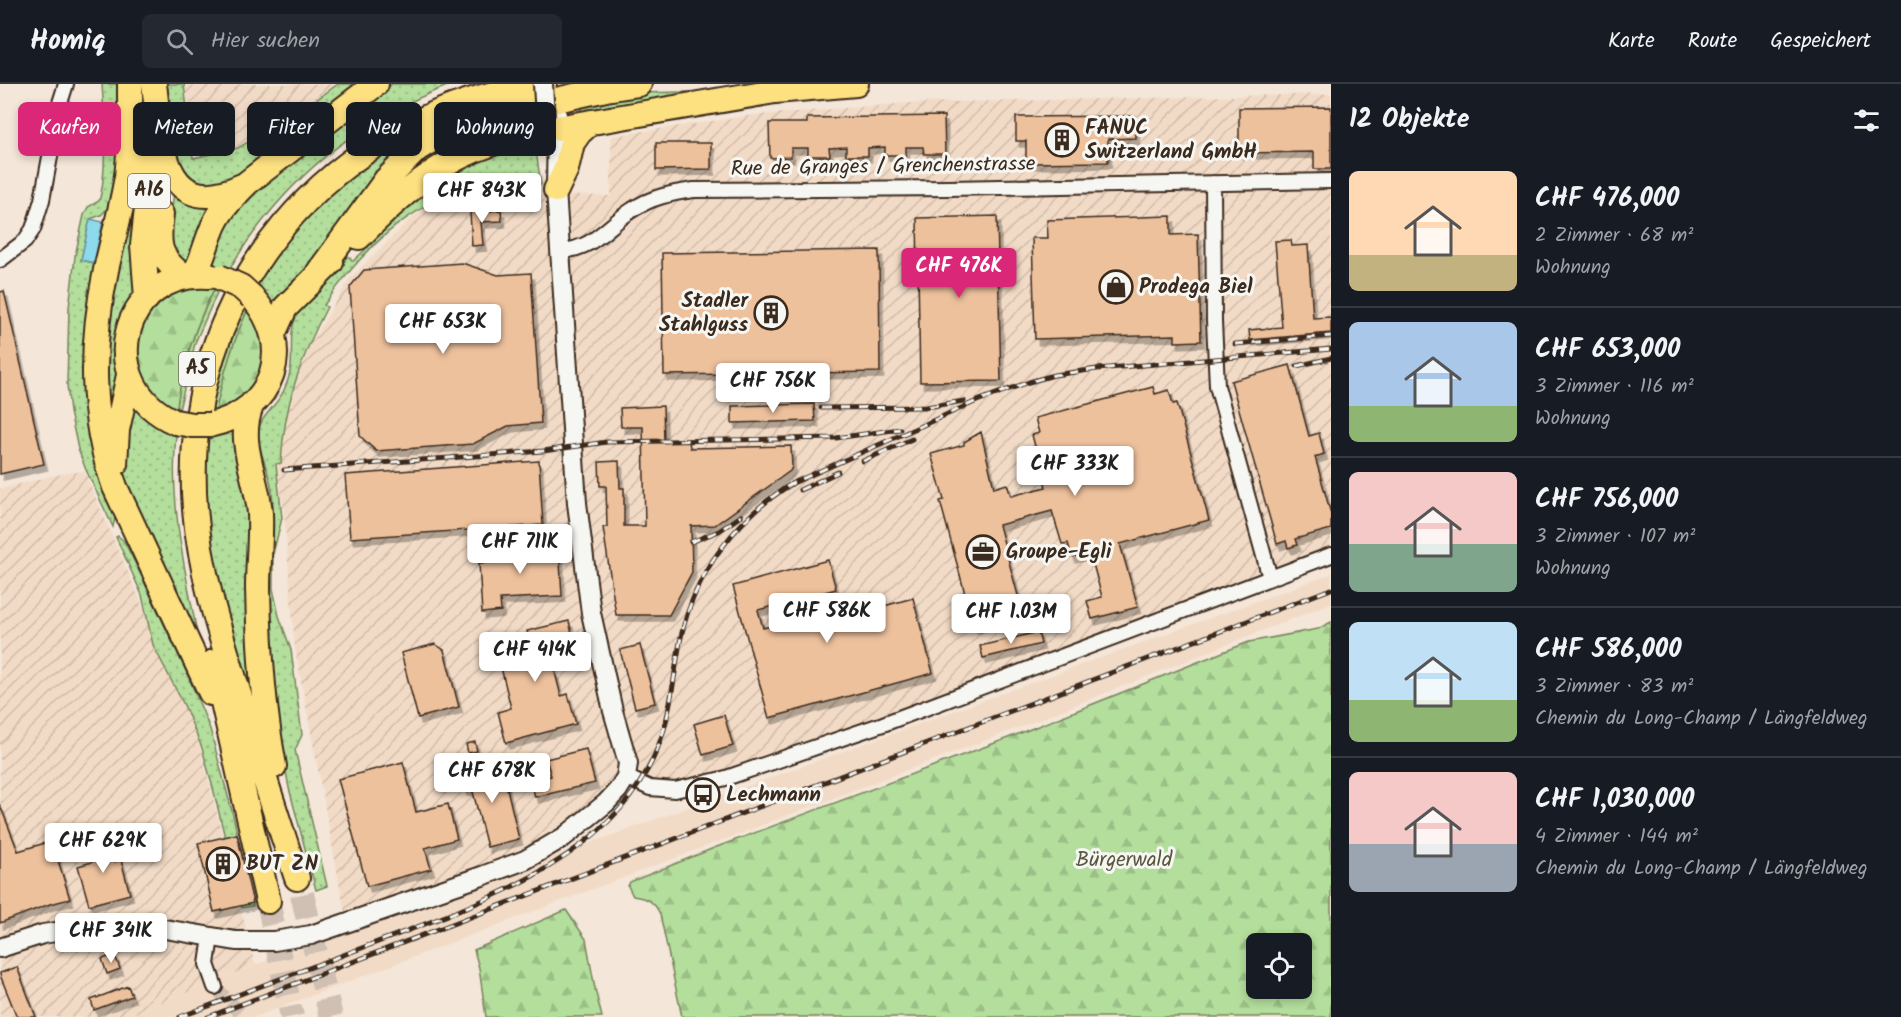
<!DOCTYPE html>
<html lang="de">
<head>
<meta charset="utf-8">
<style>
	:root { --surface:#171b24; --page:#242831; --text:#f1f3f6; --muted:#9ea1a6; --line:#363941; --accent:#db2777 }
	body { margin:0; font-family:Kalam,sans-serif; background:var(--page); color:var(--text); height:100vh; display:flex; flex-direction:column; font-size:22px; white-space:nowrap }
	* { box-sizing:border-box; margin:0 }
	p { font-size:20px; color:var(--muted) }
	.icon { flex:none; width:33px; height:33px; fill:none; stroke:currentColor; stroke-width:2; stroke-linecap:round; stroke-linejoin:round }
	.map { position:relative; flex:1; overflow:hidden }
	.side { display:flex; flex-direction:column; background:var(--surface); width:570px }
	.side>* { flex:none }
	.top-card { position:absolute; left:18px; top:18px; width:570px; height:54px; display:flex; gap:12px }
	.tools { position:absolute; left:1246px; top:849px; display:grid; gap:12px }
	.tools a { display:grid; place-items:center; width:66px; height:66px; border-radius:9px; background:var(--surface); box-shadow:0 3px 9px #0003; font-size:30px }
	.price { position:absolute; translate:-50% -51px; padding:0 14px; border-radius:6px; background:#fff; color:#222; font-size:20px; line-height:39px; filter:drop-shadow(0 2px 3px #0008) }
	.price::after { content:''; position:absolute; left:50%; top:36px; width:18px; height:14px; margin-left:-9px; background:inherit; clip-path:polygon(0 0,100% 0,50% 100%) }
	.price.active { background:var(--accent); color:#fff }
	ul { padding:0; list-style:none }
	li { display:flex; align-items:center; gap:18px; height:150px; padding:0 18px }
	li+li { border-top:2px solid var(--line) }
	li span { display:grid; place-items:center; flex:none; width:168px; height:120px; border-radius:9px; color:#555 }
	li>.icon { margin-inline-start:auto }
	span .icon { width:72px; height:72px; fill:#fffc; stroke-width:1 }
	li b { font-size:26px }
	h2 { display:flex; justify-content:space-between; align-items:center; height:72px; padding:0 18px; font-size:26px }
	.chip { padding:0 21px; border-radius:9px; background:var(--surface); box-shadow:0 3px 9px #0003; font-size:21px; line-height:54px }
	.chip.active { background:var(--accent); color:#fff }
	header { display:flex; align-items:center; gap:36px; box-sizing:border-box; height:84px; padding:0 30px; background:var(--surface); border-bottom:2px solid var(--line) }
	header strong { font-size:28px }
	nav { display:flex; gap:33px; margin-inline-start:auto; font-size:21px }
	.search { width:420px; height:54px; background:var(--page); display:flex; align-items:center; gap:15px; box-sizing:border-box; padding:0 21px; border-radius:9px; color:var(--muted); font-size:22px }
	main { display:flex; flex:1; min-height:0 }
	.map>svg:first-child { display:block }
</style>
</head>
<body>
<header>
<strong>Homiq</strong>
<div class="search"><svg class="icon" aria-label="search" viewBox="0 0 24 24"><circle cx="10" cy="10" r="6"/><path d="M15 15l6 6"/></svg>Hier suchen</div>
<nav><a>Karte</a><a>Route</a><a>Gespeichert</a></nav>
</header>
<main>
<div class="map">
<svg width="1331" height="933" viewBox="0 0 1331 933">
	<defs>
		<pattern id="industrial-furrows" width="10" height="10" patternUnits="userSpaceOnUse" patternTransform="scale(1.5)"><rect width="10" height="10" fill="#f2dbc6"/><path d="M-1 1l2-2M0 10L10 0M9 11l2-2" fill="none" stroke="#d0bcaa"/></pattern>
		<pattern id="grass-dots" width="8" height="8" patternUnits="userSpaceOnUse" patternTransform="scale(1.5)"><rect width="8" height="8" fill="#b3de9c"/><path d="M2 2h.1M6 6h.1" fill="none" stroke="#9bbf86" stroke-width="1.8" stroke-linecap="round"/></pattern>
		<pattern id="forest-firs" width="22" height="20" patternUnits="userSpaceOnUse" patternTransform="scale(1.5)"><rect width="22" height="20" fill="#b3de9c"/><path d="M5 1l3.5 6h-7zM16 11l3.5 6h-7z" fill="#9bbf86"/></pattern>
		<filter id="shadow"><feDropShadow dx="3.5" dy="6" stdDeviation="0" flood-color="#0004"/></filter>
	</defs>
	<rect width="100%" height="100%" fill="#f4e6d8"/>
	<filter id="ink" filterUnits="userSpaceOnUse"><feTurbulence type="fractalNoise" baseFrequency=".0167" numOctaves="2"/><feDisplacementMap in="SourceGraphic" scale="12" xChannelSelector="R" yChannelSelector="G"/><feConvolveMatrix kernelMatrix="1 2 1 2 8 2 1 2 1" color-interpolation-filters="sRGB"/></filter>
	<g filter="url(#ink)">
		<path fill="#f2dbc6" d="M 1331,490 L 1331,519 L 1013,646 L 255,933 L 126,933 L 255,881 Z"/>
		<path fill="url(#industrial-furrows)" d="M 185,0 L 336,0 L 305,23 L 237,63 L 194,72 Z
			M 1331,10 L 1331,471 L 883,640 L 675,706 L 626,693 L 564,753 L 347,840 L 295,564 L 284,429 L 278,390 L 285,322 L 302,273 L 351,193 L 415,131 L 439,118 L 469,110 L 611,112 L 611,52 L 747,32 L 910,19 Z
			M 84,387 L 187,624 L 202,670 L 255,881 L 126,933 L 0,933 L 0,405 L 56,391 Z"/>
		<path fill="url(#grass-dots)" stroke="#77845d" stroke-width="1.5" d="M 102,0 L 122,0 L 123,18 L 112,120 L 101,131 L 90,135 L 81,176 L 94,179 L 86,248 L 101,398 L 115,434 L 113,443 L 86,386 L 78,365 L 70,328 L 67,300 L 69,224 L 75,172 L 84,131 L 88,123 L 99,117 C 108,90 104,29 102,0 Z
			M 167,0 L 184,0 L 193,74 L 238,64 L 305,24 L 338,0 L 359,0 L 239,91 L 220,101 L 190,96 L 176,73 L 173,49 L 178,47 L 178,42 L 172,39 Z
			M 392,0 L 452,0 C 355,37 284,96 230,184 L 228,186 L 206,181 L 224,131 Z
			M 731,7 L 582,34 L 580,18 L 638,9 Z
			M 521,32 L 523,42 L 393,101 L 402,91 L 452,54 Z
			M 467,34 L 337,156 L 274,219 L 271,219 L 256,202 L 258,194 L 314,122 L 386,64 Z
			M 530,61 L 536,67 L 541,101 C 517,103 491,102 468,107 C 406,120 359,171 324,221 L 327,223 C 300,275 284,321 281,379 L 276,380 L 282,434 L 273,470 C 273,447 275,424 271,401 C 268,384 257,365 258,348 C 260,332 278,321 284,306 C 295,282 290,270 292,248 C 295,217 328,192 348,172 L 353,177 L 365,166 L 360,161 L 402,120 L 472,73 Z
			M 138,73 L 138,205 L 107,347 L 100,272 Z
			M 174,108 L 213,116 L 187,180 L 175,171 L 169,153 Z
			M 217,201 L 220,202 L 195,259 L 178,330 L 176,330 C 181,284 195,241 217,201 Z
			M 245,216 L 250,221 C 233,257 222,293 215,332 L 208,333 L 221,278 Z
			M 130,316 L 176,350 C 169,420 185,486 198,554 L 132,421 L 124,391 L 121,378 Z
			M 233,345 L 234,361 L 247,400 L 260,644 L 217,498 L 206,437 L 206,352 Z
			M 118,452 L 124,457 L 137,483 L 186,587 L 210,645 L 233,731 L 253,822 L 242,824 L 213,704 L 202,664 L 184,621 L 153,561 L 142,511 L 116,453 Z
			M 273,474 L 273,505 L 279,532 L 291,566 L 302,651 L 295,666 L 327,802 L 316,806 L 289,704 L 277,638 L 270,518 L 269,487 Z"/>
		<path fill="url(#forest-firs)" stroke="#77845d" stroke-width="1.5" fill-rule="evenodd" d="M 216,201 C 195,241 181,284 176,330 L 137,293 L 137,241 L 171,205 Z
			M 250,221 L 267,257 L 258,302 L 215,332 C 222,293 233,257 250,221 Z
			M 1331,538 L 1331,933 L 682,933 L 660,830 C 654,817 647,814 633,812 L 628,802 L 630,798 L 714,764 L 1003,656 L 1223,568 L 1249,558 L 1318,545 ZM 1257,860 L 1302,860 L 1302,904 L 1257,904 Z
			M 566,826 L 586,855 L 595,905 L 602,933 L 486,933 L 479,884 L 474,866 Z"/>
		<path fill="#8ddaec" stroke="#6c949a" stroke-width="1.5" d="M 90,135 L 103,138 L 94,179 L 81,176 Z"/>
		<path fill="#eec19d" stroke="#3b2a1e" stroke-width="1.5" filter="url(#shadow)" d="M 1331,23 L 1331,85 L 1314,85 L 1314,68 L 1239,69 L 1239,24 Z
			M 944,32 L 945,70 L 924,70 L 923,63 L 906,63 L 906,71 L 885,71 L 885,63 L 868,64 L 868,72 L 846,72 L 846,63 L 829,64 L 830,72 L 808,72 L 808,64 L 791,64 L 791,73 L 770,74 L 769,39 L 807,39 L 807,34 Z
			M 1135,32 L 1136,54 L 1108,55 L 1108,78 L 1026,79 L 1026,57 L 1016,57 L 1016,33 Z
			M 656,59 L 711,59 L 711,85 L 656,86 Z
			M 501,126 L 502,137 L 481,138 L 483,161 L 472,162 L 470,128 Z
			M 997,132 L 1001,297 L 920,298 L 917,134 Z
			M 1171,132 L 1171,151 L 1198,150 L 1201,257 L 1175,258 L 1175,251 L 1035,255 L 1032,154 L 1048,154 L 1047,136 Z
			M 1291,156 L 1292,162 L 1308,161 L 1313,234 L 1331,233 L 1331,249 L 1250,256 L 1249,246 L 1282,243 L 1275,157 Z
			M 879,166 L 880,288 L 664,291 L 662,169 Z
			M 462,179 L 498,191 L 531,189 L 541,339 L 508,342 L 473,360 L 376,367 L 360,352 L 350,203 L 364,186 Z
			M 4,207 L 44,380 L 0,390 L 0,208 Z
			M 1290,281 L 1309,352 L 1319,349 L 1324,370 L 1315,373 L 1331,430 L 1331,445 L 1295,455 L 1297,461 L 1288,464 L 1286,457 L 1277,460 L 1231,297 Z
			M 1153,303 L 1155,310 L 1169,306 L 1173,320 L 1177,319 L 1209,436 L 1120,460 L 1138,523 L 1092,535 L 1087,517 L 1102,513 L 1090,469 L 1072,473 L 1068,459 L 1062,460 L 1052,427 L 999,441 L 1023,530 L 974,543 L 940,417 L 944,416 L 931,370 L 964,361 L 964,358 L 981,348 L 994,404 L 1007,400 L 1011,412 L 1046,403 L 1032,351 L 1039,349 L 1035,334 Z
			M 814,320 L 815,337 L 732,339 L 732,322 Z
			M 663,322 L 664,357 L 689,357 L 690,364 L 791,362 L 792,383 L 790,387 L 715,441 L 691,442 L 692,488 L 669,531 L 616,531 L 603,443 L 607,443 L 606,402 L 600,402 L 599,378 L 619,377 L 620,404 L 624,404 L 624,442 L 645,442 L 643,343 L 621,343 L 620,324 Z
			M 539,377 L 543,441 L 350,454 L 345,391 Z
			M 559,461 L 562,512 L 500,515 L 501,527 L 482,529 L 479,479 L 498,478 L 497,464 Z
			M 828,476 L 836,505 L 758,526 L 763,544 L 830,526 L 833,536 L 913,514 L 933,589 L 769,634 L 733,502 Z
			M 569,537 L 576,567 L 551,573 L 561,612 L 568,610 L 576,640 L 506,659 L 498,628 L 511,624 L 496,563 L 529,555 L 527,547 Z
			M 1038,548 L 1041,560 L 983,574 L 980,562 Z
			M 435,560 L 444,566 L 459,623 L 418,634 L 401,569 Z
			M 640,561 L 655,619 L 635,624 L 620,566 Z
			M 724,631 L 733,662 L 703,671 L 694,640 Z
			M 475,658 L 477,667 L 468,669 L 466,660 Z
			M 586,665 L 595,699 L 535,713 L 531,697 L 551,692 L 546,675 Z
			M 403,678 L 416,728 L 448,720 L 457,755 L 425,764 L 431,785 L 367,802 L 338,695 Z
			M 501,679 L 519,755 L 487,763 L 472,704 L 464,706 L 460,689 Z
			M 0,721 L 18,767 L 52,757 L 70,815 L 50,820 L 0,839 Z
			M 237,750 L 253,819 L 214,828 L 198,759 Z
			M 106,751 L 113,778 L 121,776 L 130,810 L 89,821 L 78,782 L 92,778 L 86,756 Z
			M 115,871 L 120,885 L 107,890 L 102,875 Z
			M 17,883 L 36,933 L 17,933 L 0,891 L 0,889 Z
			M 128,902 L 132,912 L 94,926 L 91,916 Z"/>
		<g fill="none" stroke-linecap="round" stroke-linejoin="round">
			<path stroke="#cfc0b3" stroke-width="14" stroke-dasharray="14 7" stroke-linecap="butt" d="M 215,903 L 244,933"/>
			<path stroke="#cfc0b3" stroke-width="24" stroke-dasharray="24 12" stroke-linecap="butt" d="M 302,810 L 331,933
				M 268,817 L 292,933"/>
			<defs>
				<path id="street" d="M 1213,99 L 1214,237 L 1217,302 L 1270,494
					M 561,167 C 594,165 607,142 632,126 C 651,113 672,109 694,106 L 950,104 L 1331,97
					M 0,176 L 25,157 L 33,145 L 42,116 L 60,19 L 66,0
					M 626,693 L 650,704 L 675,706 L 726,694 L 883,640 L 1331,471
					M 211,853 L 207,880 L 215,903"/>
				<path id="secondary" d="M 0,864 L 43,850 L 94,842 L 153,843 L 236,857 L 274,857 L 311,851 L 482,792 L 525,776 L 564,753 L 606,719 L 618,706 L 626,693 L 628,679 L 613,627 L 591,529 L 577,419 L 556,106 L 557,31"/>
				<path id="highway" d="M 130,0 C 130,31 131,61 127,92 C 122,124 113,154 106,186 C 91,259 89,332 115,403 L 211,609
					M 154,0 C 161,55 161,139 242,102
					M 141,41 L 149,106 L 143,161 L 147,214
					M 557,44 L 775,7 L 856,0
					M 556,106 L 566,85 L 572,59 L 579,49 L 591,38
					M 161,130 C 157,162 158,173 184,193
					M 359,153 C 420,92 457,62 545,46
					M 318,189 L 386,96 L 417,65 L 438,52 L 464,39 L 498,29 L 606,5 L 639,0
					M 193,192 C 202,178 205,163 211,148 C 218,128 232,114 247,99 L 376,0
					M 274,248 L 285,224 L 331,178
					M 251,322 C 236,359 258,394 260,430 C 261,455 258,479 258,504 C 259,564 263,624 274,682
					M 175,338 C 93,302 120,185 209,192
					M 209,341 C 274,328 296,262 252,213
					M 115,380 L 117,346 L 129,291
					M 214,578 L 268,817
					M 297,794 C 276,731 256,668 237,604 C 219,546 200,486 195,425 C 178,208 331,29 544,0"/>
			</defs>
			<use href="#street" stroke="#3b2a1e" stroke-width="18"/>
			<use href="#secondary" stroke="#3b2a1e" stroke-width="22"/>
			<use href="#highway" stroke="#3b2a1e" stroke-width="28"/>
			<use href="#street" stroke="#f6f6f2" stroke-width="14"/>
			<use href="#secondary" stroke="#f6f6f2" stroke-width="18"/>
			<use href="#highway" stroke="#fde080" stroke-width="24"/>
			<defs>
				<path id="rail" d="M 1235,260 L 1331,252
					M 1297,282 L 1331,274
					M 821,324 L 926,323 L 964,317
					M 863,377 L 912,355
					M 284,386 L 543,367 L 607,358 L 836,354 L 900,345
					M 800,406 L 838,388
					M 691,458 L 719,447 L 741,432
					M 180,933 C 242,909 304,886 367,862 C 460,826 582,788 639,700 C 672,649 670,608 681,553 C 695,488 737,433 793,399 L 977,317 L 1029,298 L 1054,291 L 1097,285 L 1331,265
					M 208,933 L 1331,505"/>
			</defs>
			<use href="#rail" stroke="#3b2a1e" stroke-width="5"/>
			<use href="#rail" stroke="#f6f6f2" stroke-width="3" stroke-dasharray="9" stroke-linecap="butt"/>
			<defs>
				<path id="secondary-bridge" d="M 543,0 L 545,33"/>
				<path id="highway-bridge" d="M 219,193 L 241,203 L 252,213
					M 175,338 L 192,341 L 209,341"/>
			</defs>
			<use href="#secondary-bridge" stroke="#3b2a1e" stroke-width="22" stroke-linecap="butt"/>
			<use href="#highway-bridge" stroke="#3b2a1e" stroke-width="28" stroke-linecap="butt"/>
			<use href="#secondary-bridge" stroke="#f6f6f2" stroke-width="18"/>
			<use href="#highway-bridge" stroke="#fde080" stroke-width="24"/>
		</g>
	</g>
	<defs>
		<symbol id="building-ring" viewBox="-11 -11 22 22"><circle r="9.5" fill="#f6f6f2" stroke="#3b2a1e" stroke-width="1.5"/><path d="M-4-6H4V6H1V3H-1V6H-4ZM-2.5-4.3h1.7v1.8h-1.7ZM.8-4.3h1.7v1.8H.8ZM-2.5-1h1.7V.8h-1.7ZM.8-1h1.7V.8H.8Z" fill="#3b2a1e"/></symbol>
		<symbol id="shop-ring" viewBox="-11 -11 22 22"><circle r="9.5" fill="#f6f6f2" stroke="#3b2a1e" stroke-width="1.5"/><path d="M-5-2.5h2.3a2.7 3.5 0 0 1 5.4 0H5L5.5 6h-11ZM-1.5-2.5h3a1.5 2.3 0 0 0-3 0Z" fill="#3b2a1e"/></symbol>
		<symbol id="office-ring" viewBox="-11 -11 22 22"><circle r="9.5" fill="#f6f6f2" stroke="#3b2a1e" stroke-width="1.5"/><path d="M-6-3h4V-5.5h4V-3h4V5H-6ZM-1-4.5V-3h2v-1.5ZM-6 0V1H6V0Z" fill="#3b2a1e"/></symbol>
		<symbol id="bus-ring" viewBox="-11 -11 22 22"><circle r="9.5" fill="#f6f6f2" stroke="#3b2a1e" stroke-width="1.5"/><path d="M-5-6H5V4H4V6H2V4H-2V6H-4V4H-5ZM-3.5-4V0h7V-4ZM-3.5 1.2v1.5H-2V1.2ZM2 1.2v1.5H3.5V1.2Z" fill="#3b2a1e"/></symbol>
	</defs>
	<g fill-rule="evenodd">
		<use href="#building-ring" x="1043" y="37" width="38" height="38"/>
		<use href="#shop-ring" x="1097" y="184" width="38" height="38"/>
		<use href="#building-ring" x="752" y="210" width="38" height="38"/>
		<use href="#office-ring" x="964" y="449" width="38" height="38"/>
		<use href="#bus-ring" x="684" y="692" width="38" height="38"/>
		<use href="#building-ring" x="204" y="761" width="38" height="38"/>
	</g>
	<g text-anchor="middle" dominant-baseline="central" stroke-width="6" stroke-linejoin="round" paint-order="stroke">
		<g fill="#f6f6f2" stroke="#73675e" stroke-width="1.5">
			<rect x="128" y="90" width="42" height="34" rx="4.5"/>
			<rect x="179" y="268" width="36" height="34" rx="4.5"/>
		</g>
		<g font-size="20" font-weight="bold" fill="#3b2a1e">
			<text x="149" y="107">A16</text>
			<text x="197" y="285">A5</text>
		</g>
		<g font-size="21" font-weight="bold" fill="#3b2a1e" stroke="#f6f6f2" text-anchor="start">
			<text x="1085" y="44">FANUC<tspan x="1085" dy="24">Switzerland GmbH</tspan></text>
			<text x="1139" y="203">Prodega Biel</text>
			<text x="748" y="217" text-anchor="end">Stadler<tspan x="748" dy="24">Stahlguss</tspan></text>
			<text x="1006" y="468">Groupe-Egli</text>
			<text x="726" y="711">Lechmann</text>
			<text x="246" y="780">BUT ZN</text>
		</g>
		<g font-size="21" fill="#3b2a1e" stroke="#f6f6f2">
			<text transform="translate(883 83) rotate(-1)">Rue de Granges / Grenchenstrasse</text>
		</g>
		<g font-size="21" fill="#59573e" stroke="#f6f6f2">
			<text x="1124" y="776">Bürgerwald</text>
		</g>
	</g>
</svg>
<div class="tools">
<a><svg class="icon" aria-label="locate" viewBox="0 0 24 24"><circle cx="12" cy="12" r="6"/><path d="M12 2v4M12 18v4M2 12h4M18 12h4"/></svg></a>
</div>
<b class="price" style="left:482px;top:140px">CHF 843K</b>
<b class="price active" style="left:959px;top:215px">CHF 476K</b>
<b class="price" style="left:443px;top:271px">CHF 653K</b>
<b class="price" style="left:773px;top:330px">CHF 756K</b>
<b class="price" style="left:1075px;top:413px">CHF 333K</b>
<b class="price" style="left:520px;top:491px">CHF 711K</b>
<b class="price" style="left:827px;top:560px">CHF 586K</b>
<b class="price" style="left:1011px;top:561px">CHF 1.03M</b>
<b class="price" style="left:535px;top:599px">CHF 414K</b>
<b class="price" style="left:492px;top:720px">CHF 678K</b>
<b class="price" style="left:103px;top:790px">CHF 629K</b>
<b class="price" style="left:111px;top:880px">CHF 341K</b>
<div class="top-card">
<a class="chip active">Kaufen</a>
<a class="chip">Mieten</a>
<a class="chip">Filter</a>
<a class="chip">Neu</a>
<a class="chip">Wohnung</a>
</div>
</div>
<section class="side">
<h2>12 Objekte<svg class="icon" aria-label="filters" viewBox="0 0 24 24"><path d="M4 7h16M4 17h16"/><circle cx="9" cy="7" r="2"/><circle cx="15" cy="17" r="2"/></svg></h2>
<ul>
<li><span style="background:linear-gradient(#ffd9b3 70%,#c2b280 0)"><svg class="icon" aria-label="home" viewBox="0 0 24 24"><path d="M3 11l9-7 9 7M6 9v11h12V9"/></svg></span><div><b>CHF 476,000</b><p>2 Zimmer · 68 m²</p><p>Wohnung</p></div></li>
<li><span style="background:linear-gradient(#a9c7e8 70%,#8fb573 0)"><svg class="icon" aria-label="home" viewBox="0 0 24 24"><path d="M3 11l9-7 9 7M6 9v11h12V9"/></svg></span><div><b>CHF 653,000</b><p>3 Zimmer · 116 m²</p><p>Wohnung</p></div></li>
<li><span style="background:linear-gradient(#f6c9c9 60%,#7fa58c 0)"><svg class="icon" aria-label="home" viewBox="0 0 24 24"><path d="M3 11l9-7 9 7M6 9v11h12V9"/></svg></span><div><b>CHF 756,000</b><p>3 Zimmer · 107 m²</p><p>Wohnung</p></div></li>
<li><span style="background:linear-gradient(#bfe0f5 65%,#8fb573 0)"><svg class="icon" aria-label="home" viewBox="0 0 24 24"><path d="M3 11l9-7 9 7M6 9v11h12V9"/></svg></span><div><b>CHF 586,000</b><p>3 Zimmer · 83 m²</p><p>Chemin du Long-Champ / Längfeldweg</p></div></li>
<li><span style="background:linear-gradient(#f6c9c9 60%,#9aa5b1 0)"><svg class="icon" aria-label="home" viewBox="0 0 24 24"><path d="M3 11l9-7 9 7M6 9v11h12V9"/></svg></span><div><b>CHF 1,030,000</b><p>4 Zimmer · 144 m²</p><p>Chemin du Long-Champ / Längfeldweg</p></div></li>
</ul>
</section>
</main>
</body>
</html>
